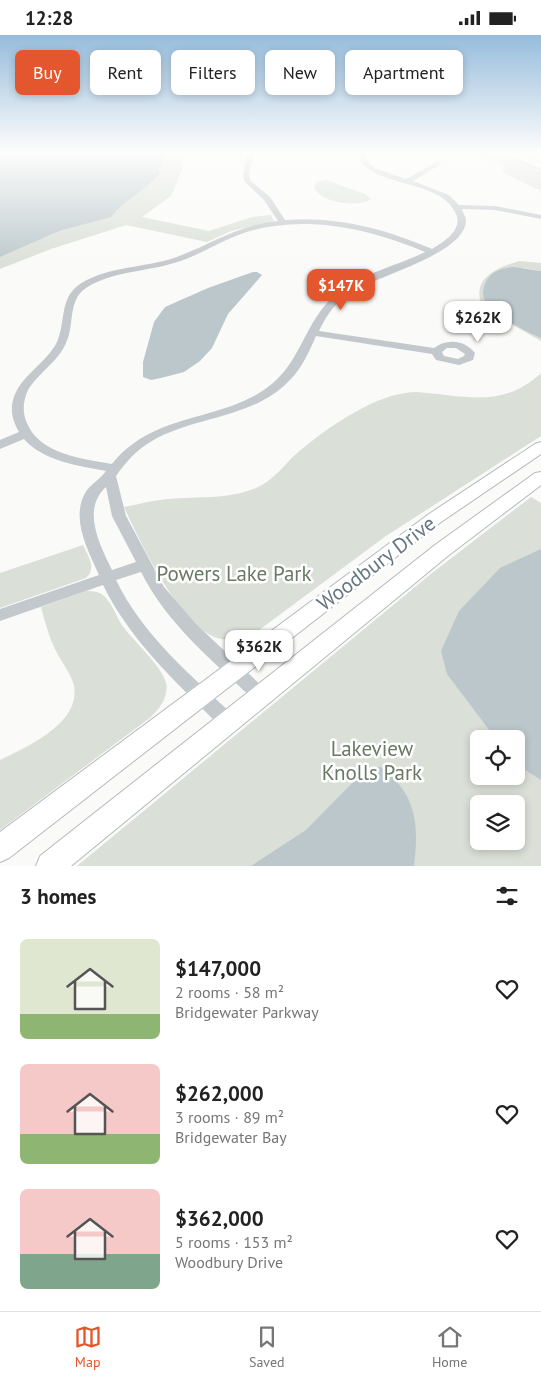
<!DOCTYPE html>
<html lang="en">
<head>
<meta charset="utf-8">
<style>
	:root { --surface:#fff; --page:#f2f2f2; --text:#222; --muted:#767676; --line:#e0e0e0; --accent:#e4572e }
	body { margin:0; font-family:"PT Sans",sans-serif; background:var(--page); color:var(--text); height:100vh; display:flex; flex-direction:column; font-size:19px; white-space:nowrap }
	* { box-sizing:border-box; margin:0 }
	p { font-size:16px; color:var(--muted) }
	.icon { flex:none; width:28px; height:28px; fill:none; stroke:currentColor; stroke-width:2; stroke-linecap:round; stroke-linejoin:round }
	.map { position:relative; height:831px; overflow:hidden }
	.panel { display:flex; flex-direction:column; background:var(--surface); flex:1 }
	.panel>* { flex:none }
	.hud { position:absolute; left:15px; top:15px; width:511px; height:45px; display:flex; gap:10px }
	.controls { position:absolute; left:470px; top:695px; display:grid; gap:10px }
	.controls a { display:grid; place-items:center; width:55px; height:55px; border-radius:8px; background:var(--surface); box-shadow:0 2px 8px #0003; font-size:25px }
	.price { position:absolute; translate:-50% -42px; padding:0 11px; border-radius:10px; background:#fff; color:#222; font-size:16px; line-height:32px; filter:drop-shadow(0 1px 2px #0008) }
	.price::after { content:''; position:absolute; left:50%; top:30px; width:15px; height:11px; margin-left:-8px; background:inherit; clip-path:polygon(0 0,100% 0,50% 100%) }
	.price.active { background:var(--accent); color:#fff }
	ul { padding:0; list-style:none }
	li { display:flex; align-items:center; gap:15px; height:125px; padding:0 20px }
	li span { display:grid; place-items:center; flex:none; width:140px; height:100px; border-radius:8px; color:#555 }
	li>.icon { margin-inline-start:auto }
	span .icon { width:60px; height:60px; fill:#fffc; stroke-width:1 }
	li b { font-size:21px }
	h2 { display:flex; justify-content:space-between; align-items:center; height:60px; padding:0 20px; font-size:21px }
	.chip { padding:0 18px; border-radius:8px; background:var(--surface); box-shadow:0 2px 8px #0003; font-size:18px; line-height:45px }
	.chip.active { background:var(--accent); color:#fff }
	.status { display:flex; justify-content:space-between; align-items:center; height:35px; padding:0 25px; background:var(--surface); direction:ltr }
	.status svg { height:14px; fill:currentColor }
	.tab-bar { display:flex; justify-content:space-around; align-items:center; height:70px; border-top:1px solid var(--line); background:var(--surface); font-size:14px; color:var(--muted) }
	.tab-bar a { display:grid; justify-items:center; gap:2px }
	.tab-bar .active { color:var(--accent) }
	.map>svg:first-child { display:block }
</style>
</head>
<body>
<div class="status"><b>12:28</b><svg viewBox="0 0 49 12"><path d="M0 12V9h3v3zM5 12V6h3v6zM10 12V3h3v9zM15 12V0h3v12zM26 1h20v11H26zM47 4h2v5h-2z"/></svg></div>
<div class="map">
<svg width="541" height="831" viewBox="0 0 541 831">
	<rect width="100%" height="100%" fill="#fafaf8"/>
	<path fill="#dadfd7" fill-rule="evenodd" d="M 0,117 L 183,117 L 182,135 L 171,161 L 142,182 L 209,196 L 252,182 L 271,180 L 274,186 L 231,196 L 207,207 L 126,190 L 51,214 L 0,234 Z
		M 468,117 L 503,117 L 541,133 L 541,156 L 502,137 L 504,131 L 500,127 Z
		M 326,145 L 365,159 L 371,164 C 358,173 320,168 314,152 L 317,147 Z
		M 519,226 L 541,228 L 541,236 C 519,231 490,228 483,256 L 488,270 L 492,273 L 541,303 L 541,306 L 497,281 L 480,265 C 475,240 501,232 519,226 Z
		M 541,338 L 541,401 L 386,501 L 255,598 C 241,606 225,608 210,600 C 175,580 141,509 124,472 C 139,469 154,465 169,464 C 199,461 227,465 256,453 C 273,446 283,431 296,419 C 325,394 377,357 416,357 C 462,360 502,375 541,338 Z
		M 531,462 L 541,468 L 541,831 L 77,831 L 432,538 ZM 479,704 L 516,704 L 516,741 L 479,741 ZM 479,769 L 516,769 L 516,806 L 479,806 Z
		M 83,510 C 88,521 97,533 86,543 L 0,573 L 0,538 Z
		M 86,556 C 92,556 98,556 104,561 C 112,568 116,581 122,590 C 133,606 163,632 166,648 C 169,661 160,673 151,682 L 0,795 L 0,725 C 27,712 81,688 74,651 C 71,638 62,628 56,616 C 49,602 45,587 41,572 Z"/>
	<path fill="#bbc7cb" d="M 0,117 L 161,117 L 164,127 L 163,131 L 158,134 L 160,138 C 146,156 124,164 111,182 L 59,196 L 0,222 Z
		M 514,232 L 541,236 L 541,303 C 527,297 494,280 486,267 C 481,260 483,252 487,245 C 493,235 503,233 514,232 Z
		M 253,237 L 257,237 L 262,240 L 228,279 L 212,313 L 200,326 L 184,337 L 161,343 L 151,345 L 143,342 L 143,327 L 154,287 L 165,272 L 208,253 Z
		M 541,514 L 541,745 L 516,729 L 516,704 L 496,704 L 447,639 L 441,616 L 459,576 L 500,533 Z
		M 381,732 C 417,760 419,789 414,831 L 251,831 L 306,795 L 367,733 Z"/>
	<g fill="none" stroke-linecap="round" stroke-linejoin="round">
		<defs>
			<path id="major" d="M 503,117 L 515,117 L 541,128 L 541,134 Z
				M 541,407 L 541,419 L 441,487 L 9,823 L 0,827 L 0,797 L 429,479 L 535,409 Z
				M 541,437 L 541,450 L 449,520 L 71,831 L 36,831 L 40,821 L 435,510 L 535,438 Z"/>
		</defs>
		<use href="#major" stroke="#b5babe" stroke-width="2"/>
		<path fill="#c3c8cc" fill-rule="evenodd" d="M 248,117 L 254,117 L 249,139 L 250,145 L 270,162 L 285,185 C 337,181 385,194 432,214 C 444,207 463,195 456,179 C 445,153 406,151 382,141 C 373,138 366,133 360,126 L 360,117 L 366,117 L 366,125 L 375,133 L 406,144 L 437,127 L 441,127 L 441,129 L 413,146 L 449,160 L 459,170 L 495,171 L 541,180 L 541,184 L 495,175 L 462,174 C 463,178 466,182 466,185 C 466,221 368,242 344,262 C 333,271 325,283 319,296 L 434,313 C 447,303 465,305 475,318 L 473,325 L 459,330 L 436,325 L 432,319 L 316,301 C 309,317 301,335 288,347 C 251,384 195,381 152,406 C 137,414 126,427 116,441 L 126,481 L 164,552 L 196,589 L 267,656 L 270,661 L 267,666 L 261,669 L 255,666 C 213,626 167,589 141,537 L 116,545 C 143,601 191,640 234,681 L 237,687 L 234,693 L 228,695 L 222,693 C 177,648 131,607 103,550 L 0,586 L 0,574 L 99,540 C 88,515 69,482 87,455 C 93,448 101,443 106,436 C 79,431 43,426 24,404 L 0,414 L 0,405 L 19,397 C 13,387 10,376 13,365 C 20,340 46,329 57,307 C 66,287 59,263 80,249 C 108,231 144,233 174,223 C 211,210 237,190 278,186 L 264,165 L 244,146 L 243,139 ZM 310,189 C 352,191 387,201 425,217 C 398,231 358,239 336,259 C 299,292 303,335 254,361 C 205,387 151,381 112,429 C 83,424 39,419 27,388 C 22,377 23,366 28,355 C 38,338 58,327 66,308 C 75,290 67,266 86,253 C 112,236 145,237 174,228 C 196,222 215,209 236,201 C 260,191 285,189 310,189 ZM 447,313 L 456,313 L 465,319 L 464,321 L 458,324 L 444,321 L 442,317 ZM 106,452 L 112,481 L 136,527 L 112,535 C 100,510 81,475 106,452 Z"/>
		<use href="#major" fill="#fff" fill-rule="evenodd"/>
	</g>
	<linearGradient id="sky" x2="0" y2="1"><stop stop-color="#96bcdc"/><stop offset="0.5" stop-color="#fdfdfc"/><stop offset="1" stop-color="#fdfdfc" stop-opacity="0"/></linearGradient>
	<rect width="541" height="234" fill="url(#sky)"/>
	<g text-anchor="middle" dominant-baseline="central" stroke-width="5" stroke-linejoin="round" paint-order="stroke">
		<g font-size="21" fill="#657683" stroke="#fff">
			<text transform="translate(376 528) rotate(-37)">Woodbury Drive</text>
		</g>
		<g font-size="21" fill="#687a64" stroke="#fff">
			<text x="234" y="538">Powers Lake Park</text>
			<text x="372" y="713">Lakeview<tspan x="372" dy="24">Knolls Park</tspan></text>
		</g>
	</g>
</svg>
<div class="controls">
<a><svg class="icon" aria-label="locate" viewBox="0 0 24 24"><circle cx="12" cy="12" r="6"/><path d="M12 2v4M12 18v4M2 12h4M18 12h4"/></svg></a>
<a><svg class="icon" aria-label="layers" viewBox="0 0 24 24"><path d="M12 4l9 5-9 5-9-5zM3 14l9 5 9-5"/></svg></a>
</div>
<b class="price active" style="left:341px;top:276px">$147K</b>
<b class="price" style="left:478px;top:308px">$262K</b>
<b class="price" style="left:259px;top:637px">$362K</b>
<div class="hud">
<a class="chip active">Buy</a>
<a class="chip">Rent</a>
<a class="chip">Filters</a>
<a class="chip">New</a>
<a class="chip">Apartment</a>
</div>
</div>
<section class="panel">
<h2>3 homes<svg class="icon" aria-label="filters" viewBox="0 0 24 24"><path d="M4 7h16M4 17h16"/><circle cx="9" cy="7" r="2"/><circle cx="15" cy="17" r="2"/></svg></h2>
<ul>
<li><span style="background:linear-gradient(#dfe7d0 75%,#8fb573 0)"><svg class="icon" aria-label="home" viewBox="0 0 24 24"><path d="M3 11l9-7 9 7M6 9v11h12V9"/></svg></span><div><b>$147,000</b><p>2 rooms · 58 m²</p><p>Bridgewater Parkway</p></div><svg class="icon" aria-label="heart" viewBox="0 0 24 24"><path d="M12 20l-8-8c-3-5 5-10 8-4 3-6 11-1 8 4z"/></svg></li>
<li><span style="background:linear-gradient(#f6c9c9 70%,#8fb573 0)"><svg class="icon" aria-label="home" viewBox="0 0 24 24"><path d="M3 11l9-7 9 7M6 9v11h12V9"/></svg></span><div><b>$262,000</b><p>3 rooms · 89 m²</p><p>Bridgewater Bay</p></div><svg class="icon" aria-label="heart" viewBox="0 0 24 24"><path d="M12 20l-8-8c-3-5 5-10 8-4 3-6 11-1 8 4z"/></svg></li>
<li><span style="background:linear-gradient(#f6c9c9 65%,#7fa58c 0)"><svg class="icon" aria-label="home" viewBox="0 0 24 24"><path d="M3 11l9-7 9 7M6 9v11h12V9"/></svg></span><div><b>$362,000</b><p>5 rooms · 153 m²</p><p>Woodbury Drive</p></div><svg class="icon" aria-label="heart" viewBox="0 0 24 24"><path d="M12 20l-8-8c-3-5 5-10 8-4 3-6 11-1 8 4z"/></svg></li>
</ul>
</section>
<nav class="tab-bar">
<a class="active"><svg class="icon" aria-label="map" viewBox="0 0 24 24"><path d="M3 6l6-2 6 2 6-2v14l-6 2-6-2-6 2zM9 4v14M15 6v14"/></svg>Map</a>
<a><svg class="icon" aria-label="saved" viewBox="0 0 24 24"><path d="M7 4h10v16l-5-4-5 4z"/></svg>Saved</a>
<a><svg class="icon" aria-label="home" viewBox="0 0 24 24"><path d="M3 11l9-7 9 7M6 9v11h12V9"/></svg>Home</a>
</nav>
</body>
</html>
